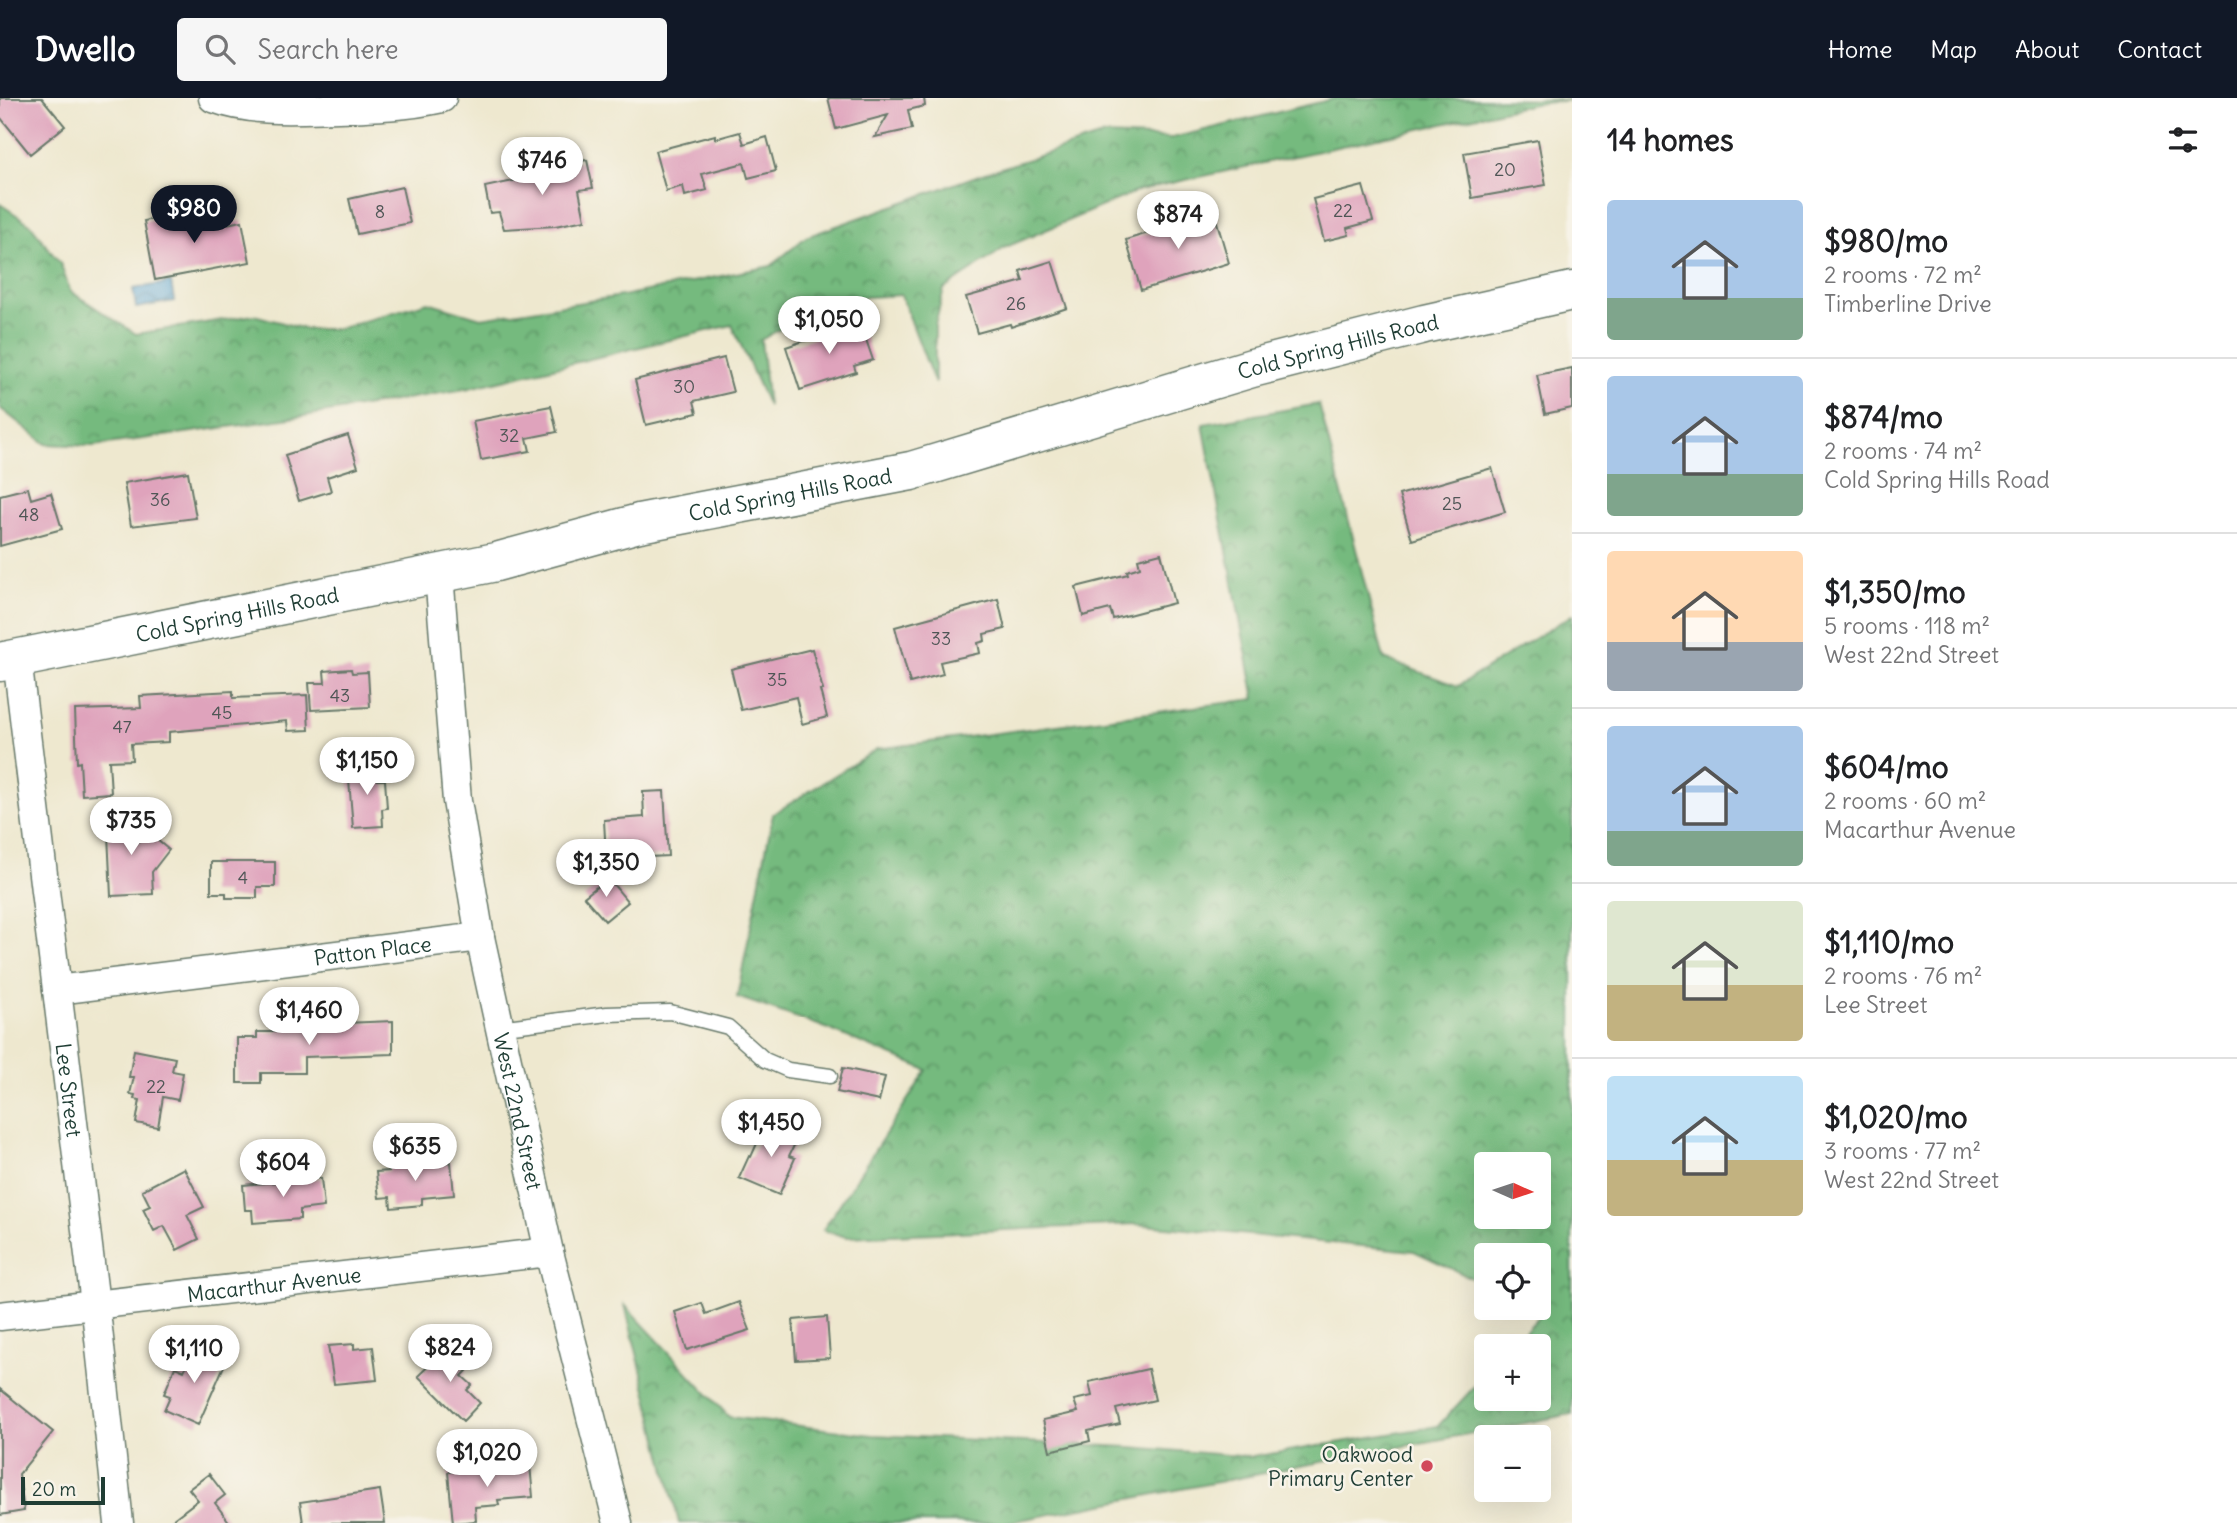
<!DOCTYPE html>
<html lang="en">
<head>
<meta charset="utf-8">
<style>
	:root { --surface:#fff; --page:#f6f6f6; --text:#202124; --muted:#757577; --line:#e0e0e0; --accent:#111827 }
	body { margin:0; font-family:Delius,sans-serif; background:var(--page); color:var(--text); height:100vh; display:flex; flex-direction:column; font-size:26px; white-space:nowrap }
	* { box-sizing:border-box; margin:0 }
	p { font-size:23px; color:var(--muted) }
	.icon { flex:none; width:38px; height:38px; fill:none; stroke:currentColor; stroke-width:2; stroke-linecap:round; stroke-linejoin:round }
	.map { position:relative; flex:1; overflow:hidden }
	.details { display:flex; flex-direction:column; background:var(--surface); width:665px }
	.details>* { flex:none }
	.needle { width:46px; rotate:93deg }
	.buttons { position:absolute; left:1474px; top:1054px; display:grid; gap:14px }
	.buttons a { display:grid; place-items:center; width:77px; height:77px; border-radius:7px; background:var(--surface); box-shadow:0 7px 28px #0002; font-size:35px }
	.scale { position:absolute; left:21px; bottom:18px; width:84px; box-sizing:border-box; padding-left:7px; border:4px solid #1f3d34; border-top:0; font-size:19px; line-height:24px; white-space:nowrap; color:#1f3d34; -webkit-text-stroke:5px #f7f3e8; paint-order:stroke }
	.price { position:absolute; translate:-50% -60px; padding:0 16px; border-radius:24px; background:#fff; color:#222; font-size:23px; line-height:46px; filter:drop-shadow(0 2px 4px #0008) }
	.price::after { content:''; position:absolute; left:50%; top:42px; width:21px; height:16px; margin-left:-10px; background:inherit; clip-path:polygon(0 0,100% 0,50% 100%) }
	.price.on { background:var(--accent); color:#fff }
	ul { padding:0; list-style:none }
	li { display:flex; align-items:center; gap:21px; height:175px; padding:0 35px }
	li+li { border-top:2px solid var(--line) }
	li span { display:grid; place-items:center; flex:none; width:196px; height:140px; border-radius:7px; color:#555 }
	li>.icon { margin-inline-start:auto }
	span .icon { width:84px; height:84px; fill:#fffc; stroke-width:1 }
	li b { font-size:30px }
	h2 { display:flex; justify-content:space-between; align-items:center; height:84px; padding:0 35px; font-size:30px }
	header { display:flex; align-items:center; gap:42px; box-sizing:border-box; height:98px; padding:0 35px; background:var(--accent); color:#fff }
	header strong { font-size:33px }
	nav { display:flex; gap:38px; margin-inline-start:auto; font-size:24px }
	.search { width:490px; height:63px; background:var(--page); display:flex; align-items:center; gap:18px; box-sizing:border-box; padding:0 24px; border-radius:7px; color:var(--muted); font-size:26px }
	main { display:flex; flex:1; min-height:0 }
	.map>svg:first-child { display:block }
</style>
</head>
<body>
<header>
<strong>Dwello</strong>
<div class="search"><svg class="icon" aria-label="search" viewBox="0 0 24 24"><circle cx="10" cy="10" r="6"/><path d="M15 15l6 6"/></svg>Search here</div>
<nav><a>Home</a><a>Map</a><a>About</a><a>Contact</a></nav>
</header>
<main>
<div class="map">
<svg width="1572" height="1425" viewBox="0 0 1572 1425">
	<defs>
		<pattern id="forest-crowns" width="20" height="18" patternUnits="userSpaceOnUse" patternTransform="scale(1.75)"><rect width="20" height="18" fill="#75ba7e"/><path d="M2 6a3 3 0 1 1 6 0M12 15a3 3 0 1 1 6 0" fill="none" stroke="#5f9868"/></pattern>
		<pattern id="water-waves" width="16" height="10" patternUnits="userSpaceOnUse" patternTransform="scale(1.75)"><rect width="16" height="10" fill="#5ca4d2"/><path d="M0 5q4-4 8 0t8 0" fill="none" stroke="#4b87ab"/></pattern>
	</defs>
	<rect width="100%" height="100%" fill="#f7f3e8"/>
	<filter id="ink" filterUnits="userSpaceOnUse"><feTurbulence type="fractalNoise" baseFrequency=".0143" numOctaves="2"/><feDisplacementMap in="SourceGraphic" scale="14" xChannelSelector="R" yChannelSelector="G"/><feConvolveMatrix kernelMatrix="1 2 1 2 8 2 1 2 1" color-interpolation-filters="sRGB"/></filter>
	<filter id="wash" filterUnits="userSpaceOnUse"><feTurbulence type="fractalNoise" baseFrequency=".00686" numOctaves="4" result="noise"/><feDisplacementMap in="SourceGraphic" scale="28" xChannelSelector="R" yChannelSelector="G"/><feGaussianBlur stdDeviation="1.57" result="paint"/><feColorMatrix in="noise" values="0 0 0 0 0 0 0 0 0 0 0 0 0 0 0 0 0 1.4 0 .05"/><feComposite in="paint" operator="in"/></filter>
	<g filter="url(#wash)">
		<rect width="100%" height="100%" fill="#eee8cf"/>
		<path fill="url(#forest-crowns)" stroke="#4a7c59" stroke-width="2" fill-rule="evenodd" d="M 1337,0 L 1572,2 L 1534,6 L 1140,92 L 1006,149 L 944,191 L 935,227 L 935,286 L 901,197 L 832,201 L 761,242 L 768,308 L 732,227 L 465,291 L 298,319 L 93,348 L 46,346 L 0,310 L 0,106 L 30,126 L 61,167 L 70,193 L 136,236 L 254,217 L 305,231 L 337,231 L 428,204 L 481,220 L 622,198 L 771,168 L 806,139 L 982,76 L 1105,37 L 1172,40 Z
			M 1319,306 L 1384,561 L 1458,588 L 1572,517 L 1572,1316 L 1004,1425 L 679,1425 L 625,1207 L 729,1319 L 872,1337 L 1130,1349 L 1252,1359 L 1438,1328 L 1486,1276 L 1486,1300 L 1538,1300 L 1538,1248 L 1512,1248 L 1543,1214 L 1533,1209 L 1538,1209 L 1538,1157 L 1486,1157 L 1486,1187 L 1414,1153 L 1135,1126 L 846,1139 L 823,1132 L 927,972 L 821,928 L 737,899 L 773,716 L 877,651 L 1255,601 L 1203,326 ZM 1486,1066 L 1538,1066 L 1538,1118 L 1486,1118 Z"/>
		<path fill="url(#water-waves)" stroke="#3e7083" stroke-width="2" d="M 171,184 L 174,203 L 136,210 L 133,191 Z"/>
		<g id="blocks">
			<path fill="#dfa3bc" d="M 0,0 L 42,0 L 65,28 L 30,56 L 0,19 Z
				M 828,0 L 924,0 L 925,8 L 908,12 L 912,31 L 875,39 L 888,17 L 836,31 Z
				M 740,34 L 744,46 L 767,39 L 776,73 L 748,80 L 744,65 L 702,76 L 707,92 L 685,98 L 683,88 L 666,93 L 655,53 L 715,37 L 715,41 Z
				M 1538,42 L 1546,87 L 1472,100 L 1464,55 Z
				M 587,62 L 593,90 L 579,92 L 585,122 L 555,128 L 504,131 L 499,114 L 490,115 L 485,89 L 527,80 L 527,72 Z
				M 1363,88 L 1373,123 L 1347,130 L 1349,137 L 1324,143 L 1313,101 Z
				M 402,89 L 410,125 L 357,136 L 349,101 Z
				M 1214,114 L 1229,165 L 1141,192 L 1126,142 Z
				M 182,116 L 184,125 L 224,117 L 226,126 L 242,123 L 250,164 L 155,182 L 144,123 Z
				M 1052,163 L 1067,210 L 1011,229 L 1010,226 L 977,235 L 966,199 L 1023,183 L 1020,173 Z
				M 860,224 L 873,262 L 854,268 L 856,274 L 800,292 L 786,249 Z
				M 724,260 L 733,294 L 694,303 L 697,315 L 646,327 L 635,282 Z
				M 1572,270 L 1572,310 L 1545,316 L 1537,277 Z
				M 551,308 L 557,334 L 527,340 L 530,353 L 481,362 L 473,323 Z
				M 348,337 L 358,369 L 327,379 L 331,393 L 299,403 L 285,357 Z
				M 1492,370 L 1505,414 L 1412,442 L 1399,397 Z
				M 188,374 L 196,420 L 131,428 L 124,385 Z
				M 28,390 L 31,401 L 51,395 L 62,431 L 0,448 L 0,397 Z
				M 1161,455 L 1174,505 L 1113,521 L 1110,511 L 1083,518 L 1076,489 L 1128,476 L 1127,473 L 1140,469 L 1138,461 Z
				M 998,501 L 1005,531 L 984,536 L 985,543 L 978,545 L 980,555 L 940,564 L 943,576 L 910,585 L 895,529 Z
				M 812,551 L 823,592 L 820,592 L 827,619 L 802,626 L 796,599 L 741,612 L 731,571 Z
				M 351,571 L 352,575 L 368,574 L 370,609 L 311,612 L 309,585 L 325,585 L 324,573 Z
				M 233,593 L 233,600 L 307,597 L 309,632 L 288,633 L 287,623 L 169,634 L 169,644 L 131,646 L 132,662 L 109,663 L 111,695 L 82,697 L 80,664 L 77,665 L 75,612 L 141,610 L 140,598 Z
				M 376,668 L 377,682 L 385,682 L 387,710 L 382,711 L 383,728 L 353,730 L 348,670 Z
				M 664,693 L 668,758 L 630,760 L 631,776 L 607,777 L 604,722 L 644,719 L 643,694 Z
				M 137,715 L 138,743 L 157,742 L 169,752 L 152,774 L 153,796 L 111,798 L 107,716 Z
				M 211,764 L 275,764 L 275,789 L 257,789 L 257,800 L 226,800 L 226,795 L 211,795 Z
				M 608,780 L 628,804 L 605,823 L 584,799 Z
				M 393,923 L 393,956 L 304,959 L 304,975 L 261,975 L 261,985 L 237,985 L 237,940 L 257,940 L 257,934 L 277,934 L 277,929 L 345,929 L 345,925 Z
				M 134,952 L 175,960 L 172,973 L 183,975 L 178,1002 L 163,999 L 158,1029 L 136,1025 L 140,1002 L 134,1001 L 135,997 L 130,996 L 134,979 L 129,979 Z
				M 843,970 L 885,979 L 879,1003 L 837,994 Z
				M 767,1023 L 799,1037 L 789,1058 L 795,1060 L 779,1097 L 739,1080 L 749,1058 L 751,1059 Z
				M 451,1064 L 454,1097 L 422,1100 L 422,1107 L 391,1110 L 390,1099 L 379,1100 L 376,1074 L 389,1073 L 389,1069 Z
				M 184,1070 L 204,1109 L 187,1117 L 199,1141 L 177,1152 L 164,1128 L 154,1133 L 143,1111 L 150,1108 L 142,1092 Z
				M 321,1080 L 324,1109 L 300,1112 L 300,1121 L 253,1125 L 252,1112 L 245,1112 L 243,1087 Z
				M 739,1204 L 750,1232 L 687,1252 L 675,1214 L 702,1205 L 706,1216 Z
				M 827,1219 L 830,1260 L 796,1262 L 793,1222 Z
				M 354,1246 L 354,1251 L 373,1249 L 377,1282 L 334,1286 L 328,1248 Z
				M 196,1247 L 227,1261 L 198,1327 L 164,1312 L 170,1298 L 164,1296 L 175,1269 L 184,1273 Z
				M 446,1251 L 467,1273 L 462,1278 L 472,1287 L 467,1292 L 480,1305 L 463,1323 L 418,1278 Z
				M 1148,1271 L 1155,1302 L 1116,1311 L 1120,1326 L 1088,1333 L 1090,1343 L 1050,1353 L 1043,1322 L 1078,1314 L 1074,1302 L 1092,1298 L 1089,1284 Z
				M 0,1291 L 53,1334 L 19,1376 L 24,1413 L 0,1417 Z
				M 530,1367 L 533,1399 L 498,1402 L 499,1407 L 475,1409 L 476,1423 L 453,1425 L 448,1374 Z
				M 209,1376 L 225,1397 L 215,1405 L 230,1425 L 168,1425 L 198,1402 L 189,1391 Z
				M 380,1392 L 385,1425 L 303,1425 L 300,1404 Z"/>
		</g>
	</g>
	<g filter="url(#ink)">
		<use href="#blocks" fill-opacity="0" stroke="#67796a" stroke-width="2"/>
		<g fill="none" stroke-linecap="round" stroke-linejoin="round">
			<defs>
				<path id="lane" d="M 498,930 L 607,916 L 670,914 L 728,929 L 765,962 L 788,972 L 830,978"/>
				<g id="street">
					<path d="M 213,0 C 253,15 297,11 338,10 C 375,9 406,8 442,0"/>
					<path id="s1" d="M 439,476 L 457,703 L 480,839 L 549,1154 L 618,1425"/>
					<path id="s2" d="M 17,561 L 98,1231 L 119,1425"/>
					<path id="s3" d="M 57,892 L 480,839"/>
					<path id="s4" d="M 0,1218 L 549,1154"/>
				</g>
				<g id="secondary">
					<path id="s5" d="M 0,564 L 496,464 L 639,425 L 911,373 L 1252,270 L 1424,226 L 1572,193"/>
				</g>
			</defs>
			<use href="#lane" stroke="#67796a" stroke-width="17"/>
			<use href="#street" stroke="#67796a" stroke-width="31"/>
			<use href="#secondary" stroke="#67796a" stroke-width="41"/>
			<use href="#lane" stroke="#fff" stroke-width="14"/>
			<use href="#street" stroke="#fff" stroke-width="28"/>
			<use href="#secondary" stroke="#fff" stroke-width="38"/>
		</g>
	</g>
	<circle fill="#d1495b" stroke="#f7f3e8" stroke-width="2.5" cx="1427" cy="1368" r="7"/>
	<g text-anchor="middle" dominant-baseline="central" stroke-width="5" stroke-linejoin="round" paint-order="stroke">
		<g font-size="18" fill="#4f5656">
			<text x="1505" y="71">20</text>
			<text x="1343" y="112">22</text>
			<text x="380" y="113">8</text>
			<text x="1016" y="205">26</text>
			<text x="684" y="288">30</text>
			<text x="509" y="337">32</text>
			<text x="160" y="401">36</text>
			<text x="1452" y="405">25</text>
			<text x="29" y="416">48</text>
			<text x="941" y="540">33</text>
			<text x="777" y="581">35</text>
			<text x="340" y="597">43</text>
			<text x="222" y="614">45</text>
			<text x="122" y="628">47</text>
			<text x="243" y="779">4</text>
			<text x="156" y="988">22</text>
		</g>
		<g font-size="21" fill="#1f3d34" stroke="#f7f3e8">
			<text stroke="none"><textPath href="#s5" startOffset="1376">Cold Spring Hills Road</textPath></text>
			<text stroke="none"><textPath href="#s5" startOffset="808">Cold Spring Hills Road</textPath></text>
			<text stroke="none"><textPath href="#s5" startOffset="242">Cold Spring Hills Road</textPath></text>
			<text stroke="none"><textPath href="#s3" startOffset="318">Patton Place</textPath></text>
			<text stroke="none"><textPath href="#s2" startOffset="434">Lee Street</textPath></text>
			<text stroke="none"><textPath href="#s1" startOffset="544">West 22nd Street</textPath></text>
			<text stroke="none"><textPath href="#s4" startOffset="276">Macarthur Avenue</textPath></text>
		</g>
		<g font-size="21" fill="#1f3d34" stroke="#f7f3e8" text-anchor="end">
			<text x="1413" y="1356">Oakwood<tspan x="1413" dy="24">Primary Center</tspan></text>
		</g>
	</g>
</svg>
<div class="buttons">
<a><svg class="needle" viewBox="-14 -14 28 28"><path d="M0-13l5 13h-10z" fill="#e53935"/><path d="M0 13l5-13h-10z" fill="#757577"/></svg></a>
<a><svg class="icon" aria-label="locate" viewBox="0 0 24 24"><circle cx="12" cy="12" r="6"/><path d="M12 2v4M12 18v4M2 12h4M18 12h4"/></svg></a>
<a>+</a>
<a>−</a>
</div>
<div class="scale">20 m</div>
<b class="price" style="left:542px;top:99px">$746</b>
<b class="price on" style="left:194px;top:147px">$980</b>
<b class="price" style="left:1178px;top:153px">$874</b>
<b class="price" style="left:829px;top:258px">$1,050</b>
<b class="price" style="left:367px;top:699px">$1,150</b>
<b class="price" style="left:131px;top:759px">$735</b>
<b class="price" style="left:606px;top:801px">$1,350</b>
<b class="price" style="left:309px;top:949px">$1,460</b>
<b class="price" style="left:771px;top:1061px">$1,450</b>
<b class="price" style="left:415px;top:1085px">$635</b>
<b class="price" style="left:283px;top:1101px">$604</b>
<b class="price" style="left:450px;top:1286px">$824</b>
<b class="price" style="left:194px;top:1287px">$1,110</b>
<b class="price" style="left:487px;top:1391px">$1,020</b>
</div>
<section class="details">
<h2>14 homes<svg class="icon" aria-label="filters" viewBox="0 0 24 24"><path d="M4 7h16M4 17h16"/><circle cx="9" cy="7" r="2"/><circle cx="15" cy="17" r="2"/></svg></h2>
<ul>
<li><span style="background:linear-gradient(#a9c7e8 70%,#7fa58c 0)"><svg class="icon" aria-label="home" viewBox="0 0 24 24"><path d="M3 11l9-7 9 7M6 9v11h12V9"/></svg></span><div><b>$980/mo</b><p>2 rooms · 72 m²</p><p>Timberline Drive</p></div></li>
<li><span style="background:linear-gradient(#a9c7e8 70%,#7fa58c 0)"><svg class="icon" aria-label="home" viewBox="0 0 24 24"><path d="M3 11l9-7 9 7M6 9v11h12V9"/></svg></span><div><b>$874/mo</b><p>2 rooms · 74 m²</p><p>Cold Spring Hills Road</p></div></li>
<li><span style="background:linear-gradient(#ffd9b3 65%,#9aa5b1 0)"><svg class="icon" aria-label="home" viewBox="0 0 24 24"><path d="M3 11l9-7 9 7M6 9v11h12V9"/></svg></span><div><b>$1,350/mo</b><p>5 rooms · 118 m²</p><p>West 22nd Street</p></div></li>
<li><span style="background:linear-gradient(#a9c7e8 75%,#7fa58c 0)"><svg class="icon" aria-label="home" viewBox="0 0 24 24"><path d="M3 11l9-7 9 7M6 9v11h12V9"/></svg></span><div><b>$604/mo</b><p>2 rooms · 60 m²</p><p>Macarthur Avenue</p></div></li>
<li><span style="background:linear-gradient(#dfe7d0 60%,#c2b280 0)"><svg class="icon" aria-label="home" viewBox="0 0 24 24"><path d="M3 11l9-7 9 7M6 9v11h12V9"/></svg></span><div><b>$1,110/mo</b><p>2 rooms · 76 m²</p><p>Lee Street</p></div></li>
<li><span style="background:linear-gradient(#bfe0f5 60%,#c2b280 0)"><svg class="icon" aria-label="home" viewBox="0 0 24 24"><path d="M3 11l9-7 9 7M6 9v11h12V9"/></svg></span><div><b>$1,020/mo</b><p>3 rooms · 77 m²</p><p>West 22nd Street</p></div></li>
</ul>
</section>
</main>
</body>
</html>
